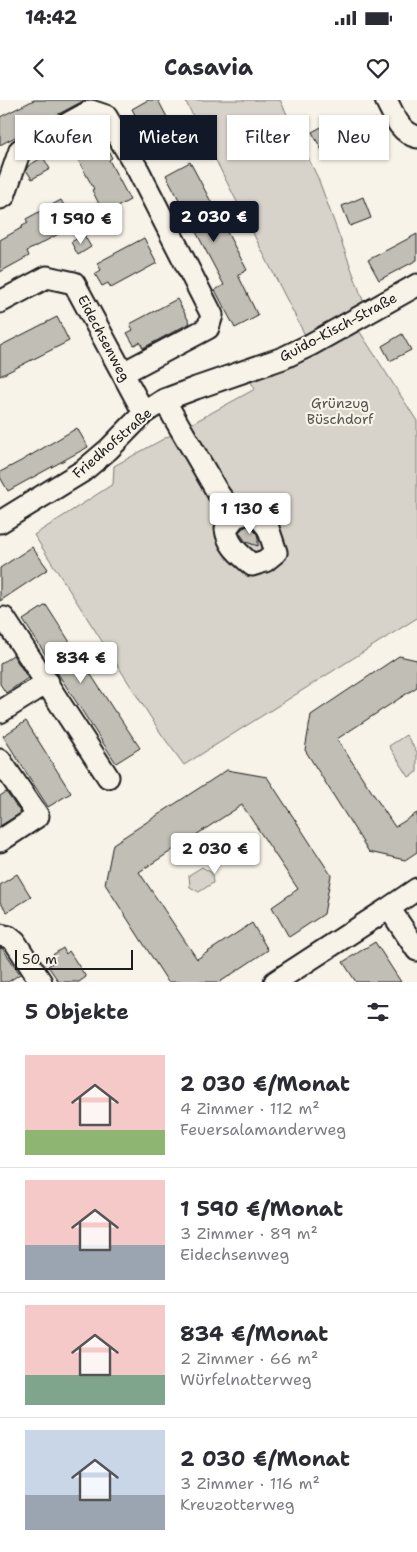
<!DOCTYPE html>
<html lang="de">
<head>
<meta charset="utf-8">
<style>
	:root { --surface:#fff; --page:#f7f7f7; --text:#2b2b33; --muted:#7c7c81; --line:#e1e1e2; --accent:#111827 }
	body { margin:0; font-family:"Shantell Sans",sans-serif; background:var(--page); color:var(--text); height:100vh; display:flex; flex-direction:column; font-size:19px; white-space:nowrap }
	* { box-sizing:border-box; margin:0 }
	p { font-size:16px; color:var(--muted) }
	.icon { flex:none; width:28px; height:28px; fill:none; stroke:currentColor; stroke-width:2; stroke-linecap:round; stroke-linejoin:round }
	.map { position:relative; height:882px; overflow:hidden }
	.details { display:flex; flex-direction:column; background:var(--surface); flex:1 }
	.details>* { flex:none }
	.hud { position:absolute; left:15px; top:15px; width:388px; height:45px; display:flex; gap:10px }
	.scale { position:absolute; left:15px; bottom:12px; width:118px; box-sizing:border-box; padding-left:5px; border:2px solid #1c1c1c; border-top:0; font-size:14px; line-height:18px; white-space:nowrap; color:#1c1c1c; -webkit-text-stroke:4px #f7f3e8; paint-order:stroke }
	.price { position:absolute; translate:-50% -42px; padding:0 11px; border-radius:5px; background:#fff; color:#222; font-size:16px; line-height:32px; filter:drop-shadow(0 1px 2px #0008) }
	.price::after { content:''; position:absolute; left:50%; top:30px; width:15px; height:11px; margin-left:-8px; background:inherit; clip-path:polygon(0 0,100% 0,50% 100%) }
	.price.on { background:var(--accent); color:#fff }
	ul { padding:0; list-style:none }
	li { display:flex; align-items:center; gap:15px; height:125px; padding:0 25px }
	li+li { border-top:1px solid var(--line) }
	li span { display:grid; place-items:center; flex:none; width:140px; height:100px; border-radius:0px; color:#555 }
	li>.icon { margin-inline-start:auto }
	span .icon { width:60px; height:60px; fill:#fffc; stroke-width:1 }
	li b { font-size:21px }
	h2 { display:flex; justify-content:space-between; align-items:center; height:60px; padding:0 25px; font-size:21px }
	.pill { padding:0 18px; border-radius:0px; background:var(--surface); box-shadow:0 1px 4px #0004; font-size:18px; line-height:45px }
	.pill.on { background:var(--accent); color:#fff }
	.status { display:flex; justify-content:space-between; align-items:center; height:35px; padding:0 25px; background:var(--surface); direction:ltr }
	.status svg { height:14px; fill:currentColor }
	header { display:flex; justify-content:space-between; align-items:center; height:65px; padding:0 25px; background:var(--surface); font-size:22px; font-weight:700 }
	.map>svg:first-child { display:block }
</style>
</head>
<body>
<div class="status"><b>14:42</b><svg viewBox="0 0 49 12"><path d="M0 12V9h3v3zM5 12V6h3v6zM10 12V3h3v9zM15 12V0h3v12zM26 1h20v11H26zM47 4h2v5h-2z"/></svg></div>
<header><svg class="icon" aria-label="back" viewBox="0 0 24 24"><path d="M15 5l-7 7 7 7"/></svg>Casavia<svg class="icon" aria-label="heart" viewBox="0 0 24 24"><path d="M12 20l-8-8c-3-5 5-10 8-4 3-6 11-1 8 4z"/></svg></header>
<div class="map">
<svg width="417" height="882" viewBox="0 0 417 882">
	<rect width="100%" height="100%" fill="#f7f3e8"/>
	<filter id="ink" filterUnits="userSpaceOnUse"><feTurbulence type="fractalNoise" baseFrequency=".02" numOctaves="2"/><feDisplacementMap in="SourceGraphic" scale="10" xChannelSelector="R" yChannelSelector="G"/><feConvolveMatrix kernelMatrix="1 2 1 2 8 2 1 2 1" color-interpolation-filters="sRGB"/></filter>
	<g filter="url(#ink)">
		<path fill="#d7d3cb" stroke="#7a7874" d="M 185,0 L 280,0 L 318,78 L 365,206 L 310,245 Z
			M 358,229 L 417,321 L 417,518 L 184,665 L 162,635 L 34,435 L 113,384 L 114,366 L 255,289 L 249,279 Z
			M 406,635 L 417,652 L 417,672 L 409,677 L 389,646 Z
			M 202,767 L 212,773 L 213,783 L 199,792 L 190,787 L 189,775 Z"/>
		<path fill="#c0beb5" stroke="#1c1c1c" d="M 34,0 L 85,0 L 0,45 L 0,17 Z
			M 148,0 L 158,0 L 178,38 L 154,51 L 132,9 Z
			M 336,19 L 349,43 L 325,56 L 312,32 Z
			M 100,35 L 112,58 L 109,60 L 130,100 L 104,114 L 92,90 L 94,89 L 72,49 Z
			M 43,57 L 50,69 L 32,79 L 26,70 L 28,66 Z
			M 190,62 L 247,170 L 238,175 L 258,216 L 235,228 L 215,190 L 224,185 L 166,75 Z
			M 363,97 L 371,118 L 350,126 L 342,106 Z
			M 61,100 L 75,125 L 27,151 L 29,156 L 0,172 L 0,140 L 23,127 L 22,126 L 28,123 L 26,119 Z
			M 417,134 L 417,160 L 379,180 L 368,160 Z
			M 84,135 L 91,147 L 78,155 L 71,142 Z
			M 144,138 L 157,163 L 111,188 L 108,183 L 102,186 L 95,174 L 101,170 L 97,163 Z
			M 177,199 L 190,223 L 143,248 L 140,242 L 134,245 L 127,233 L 133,230 L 130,224 Z
			M 57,217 L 69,241 L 0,276 L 0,246 Z
			M 402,234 L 411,250 L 390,261 L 382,246 Z
			M 77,328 L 88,347 L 8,391 L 0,377 L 0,372 L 21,361 Z
			M 250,425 L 257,434 L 258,439 L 258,446 L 246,442 L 241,435 L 239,432 L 243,428 Z
			M 32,447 L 48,469 L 0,501 L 0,468 Z
			M 46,505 L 115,612 L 116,612 L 140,648 L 116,663 L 23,520 Z
			M 13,555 L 28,578 L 6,593 L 0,584 L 0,564 Z
			M 399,556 L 417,560 L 417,587 L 337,639 L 395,727 L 417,713 L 417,752 L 405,760 L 369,752 L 305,650 L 311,615 Z
			M 26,621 L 71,693 L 48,707 L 3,636 Z
			M 227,670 L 267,677 L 331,775 L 324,814 L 289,837 L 272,807 L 298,789 L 242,705 L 139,772 L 197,859 L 252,823 L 268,850 L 220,882 L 168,882 L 105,784 L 113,744 Z
			M 6,692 L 21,713 L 0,726 L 0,696 Z
			M 17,774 L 31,797 L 7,812 L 0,802 L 0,785 Z
			M 375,842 L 401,882 L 356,882 L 343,862 Z
			M 0,848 L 3,849 L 20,874 L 8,882 L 0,882 Z
			M 63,848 L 66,854 L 69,851 L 86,877 L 79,882 L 59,882 L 48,866 L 54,862 L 51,856 Z"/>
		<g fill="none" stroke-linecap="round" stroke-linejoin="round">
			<defs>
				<path id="minor" d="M 386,0 C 394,15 399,32 417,37
					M 0,98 L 4,96 L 20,50 L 91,11 L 106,16 L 138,70 L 212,215 L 208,228 L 123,273
					M 0,202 L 47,177 L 74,183 L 144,313
					M 164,300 L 218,393 L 235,417 L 226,429 C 228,446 240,454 252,465 L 265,461 L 276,452 L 268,428 L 254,411 L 235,417
					M 0,422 L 83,371 L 109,349 L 144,313 L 164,300 L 196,288 L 283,258 L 310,245 L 417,185
					M 0,521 L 4,518 L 108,677
					M 0,612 L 48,582
					M 0,660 L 38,716 L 0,741
					M 417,789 L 389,808 L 417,850
					M 0,835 L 9,837 L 15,842 L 41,882
					M 275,882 L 389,808"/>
			</defs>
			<use href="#minor" stroke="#1c1c1c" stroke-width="25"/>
			<use href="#minor" stroke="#f7f3e8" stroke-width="21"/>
		</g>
	</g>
	<g text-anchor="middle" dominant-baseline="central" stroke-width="4.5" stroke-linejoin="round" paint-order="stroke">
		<g font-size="14" fill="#1c1c1c" stroke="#f7f3e8">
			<text transform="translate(338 227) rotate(-28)">Guido-Kisch-Straße</text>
			<text transform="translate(104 238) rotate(62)">Eidechsenweg</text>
			<text transform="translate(112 343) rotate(-41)">Friedhofstraße</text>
		</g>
		<g font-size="14" fill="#545351" stroke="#f7f3e8">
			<text x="340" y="303">Grünzug<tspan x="340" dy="16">Büschdorf</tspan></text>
		</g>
	</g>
</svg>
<div class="scale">50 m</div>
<b class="price on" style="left:214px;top:143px">2 030 €</b>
<b class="price" style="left:81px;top:145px">1 590 €</b>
<b class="price" style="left:250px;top:435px">1 130 €</b>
<b class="price" style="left:81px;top:584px">834 €</b>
<b class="price" style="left:215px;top:775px">2 030 €</b>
<div class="hud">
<a class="pill">Kaufen</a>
<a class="pill on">Mieten</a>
<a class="pill">Filter</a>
<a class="pill">Neu</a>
</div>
</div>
<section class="details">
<h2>5 Objekte<svg class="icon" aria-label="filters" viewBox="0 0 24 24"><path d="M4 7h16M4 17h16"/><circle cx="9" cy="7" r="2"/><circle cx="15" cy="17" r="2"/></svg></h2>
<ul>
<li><span style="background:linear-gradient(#f6c9c9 75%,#8fb573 0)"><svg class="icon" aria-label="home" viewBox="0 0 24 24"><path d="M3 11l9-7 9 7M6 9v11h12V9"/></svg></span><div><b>2 030 €/Monat</b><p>4 Zimmer · 112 m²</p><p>Feuersalamanderweg</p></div></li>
<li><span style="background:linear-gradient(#f6c9c9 65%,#9aa5b1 0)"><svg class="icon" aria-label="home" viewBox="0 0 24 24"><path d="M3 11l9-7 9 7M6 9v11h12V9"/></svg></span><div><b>1 590 €/Monat</b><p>3 Zimmer · 89 m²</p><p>Eidechsenweg</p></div></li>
<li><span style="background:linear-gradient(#f6c9c9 70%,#7fa58c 0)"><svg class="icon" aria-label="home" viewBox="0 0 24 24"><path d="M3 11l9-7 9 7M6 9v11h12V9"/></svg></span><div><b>834 €/Monat</b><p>2 Zimmer · 66 m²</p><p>Würfelnatterweg</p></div></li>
<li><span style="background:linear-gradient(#c9d6e8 65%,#9aa5b1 0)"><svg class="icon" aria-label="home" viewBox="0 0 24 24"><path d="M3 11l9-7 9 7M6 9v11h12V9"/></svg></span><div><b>2 030 €/Monat</b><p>3 Zimmer · 116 m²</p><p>Kreuzotterweg</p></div></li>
</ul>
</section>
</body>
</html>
